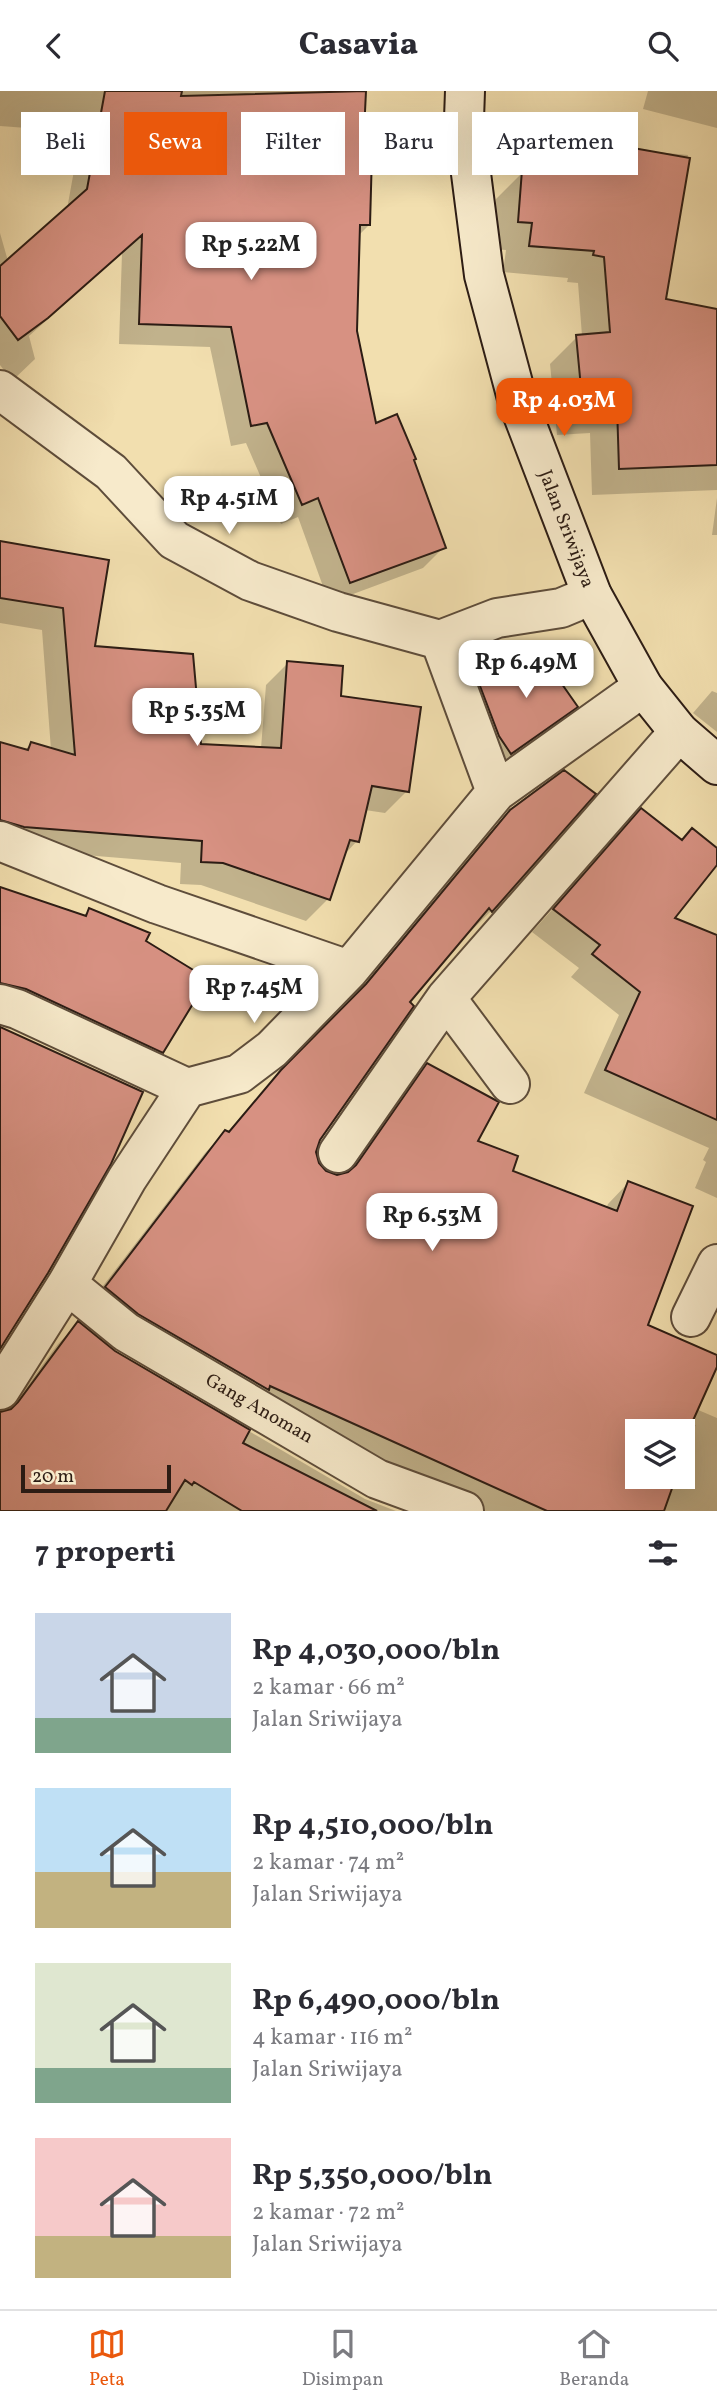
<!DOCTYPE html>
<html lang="id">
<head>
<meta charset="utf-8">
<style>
	:root { --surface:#fff; --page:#f7f7f7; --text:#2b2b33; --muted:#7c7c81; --line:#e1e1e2; --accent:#ea580c }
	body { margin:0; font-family:Vollkorn,serif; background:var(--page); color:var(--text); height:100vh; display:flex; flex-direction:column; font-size:26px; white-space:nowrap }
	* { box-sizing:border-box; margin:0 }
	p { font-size:23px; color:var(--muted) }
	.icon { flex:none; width:38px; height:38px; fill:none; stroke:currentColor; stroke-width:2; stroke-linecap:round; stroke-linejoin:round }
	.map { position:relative; height:1420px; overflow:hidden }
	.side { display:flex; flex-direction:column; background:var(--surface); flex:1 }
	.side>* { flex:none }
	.guide { position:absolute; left:21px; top:21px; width:676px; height:63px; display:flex; gap:14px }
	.buttons { position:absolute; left:625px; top:1328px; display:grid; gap:14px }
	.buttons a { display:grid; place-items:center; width:70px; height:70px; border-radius:0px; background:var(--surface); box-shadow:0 7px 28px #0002; font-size:35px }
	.scale { position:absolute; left:21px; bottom:18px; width:150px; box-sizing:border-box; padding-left:7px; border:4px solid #2c1c14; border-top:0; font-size:19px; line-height:24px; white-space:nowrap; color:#2c1c14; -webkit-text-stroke:5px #f7eacb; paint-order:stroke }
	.price { position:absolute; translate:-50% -60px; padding:0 16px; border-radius:14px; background:#fff; color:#222; font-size:23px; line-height:46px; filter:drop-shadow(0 2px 4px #0008) }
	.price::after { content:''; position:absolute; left:50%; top:42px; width:21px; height:16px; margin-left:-10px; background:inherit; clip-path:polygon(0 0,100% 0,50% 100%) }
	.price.current { background:var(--accent); color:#fff }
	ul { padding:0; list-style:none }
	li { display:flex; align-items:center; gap:21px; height:175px; padding:0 35px }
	li span { display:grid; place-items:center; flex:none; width:196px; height:140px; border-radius:0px; color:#555 }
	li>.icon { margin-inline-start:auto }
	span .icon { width:84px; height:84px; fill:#fffc; stroke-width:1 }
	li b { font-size:30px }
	h2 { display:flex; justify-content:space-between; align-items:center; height:84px; padding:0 35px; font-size:30px }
	.chip { padding:0 24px; border-radius:0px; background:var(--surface); box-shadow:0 7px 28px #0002; font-size:24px; line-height:63px }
	.chip.current { background:var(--accent); color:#fff }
	header { display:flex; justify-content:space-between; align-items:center; height:91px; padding:0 35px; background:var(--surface); font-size:32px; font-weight:800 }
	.menu { display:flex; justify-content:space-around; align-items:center; height:98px; border-top:2px solid var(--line); background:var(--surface); font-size:19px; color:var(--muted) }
	.menu a { display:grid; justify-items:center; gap:4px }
	.menu .current { color:var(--accent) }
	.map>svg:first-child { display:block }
</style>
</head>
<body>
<header><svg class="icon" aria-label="back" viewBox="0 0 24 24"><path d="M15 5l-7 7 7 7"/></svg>Casavia<svg class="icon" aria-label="search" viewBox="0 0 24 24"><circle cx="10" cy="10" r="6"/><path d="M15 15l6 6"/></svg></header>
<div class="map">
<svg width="717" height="1420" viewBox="0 0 717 1420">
	<rect width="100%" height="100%" fill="#f2dfaf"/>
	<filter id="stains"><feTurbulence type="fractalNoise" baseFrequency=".00286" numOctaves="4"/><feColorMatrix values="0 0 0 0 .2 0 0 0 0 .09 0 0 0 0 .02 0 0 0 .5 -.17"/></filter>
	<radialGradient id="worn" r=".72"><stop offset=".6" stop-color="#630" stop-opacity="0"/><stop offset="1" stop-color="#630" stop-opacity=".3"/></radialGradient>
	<path fill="#0003" fill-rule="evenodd" d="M 0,0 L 364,0 L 361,64 L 369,134 L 358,145 L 355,240 L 374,334 L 412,369 L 444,456 L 423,477 L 329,512 L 298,426 L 281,433 L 246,352 L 231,355 L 210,256 L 119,253 L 122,162 L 29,245 L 35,268 L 12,290 L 0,274 L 0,142 L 8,170 L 67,118 L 81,41 L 0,35 Z
		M 648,0 L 717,0 L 717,37 L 643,18 Z
		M 571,53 L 688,64 L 664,209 L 717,220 L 717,399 L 592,404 L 590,342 L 557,344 L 550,273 L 577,246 L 582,245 L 578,192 L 567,191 L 568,187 L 503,181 L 506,159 L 492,158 L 496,108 L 523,81 L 537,82 Z
		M 717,407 L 717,444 L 712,444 Z
		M 0,452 L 107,470 L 93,557 L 199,654 L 261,657 L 266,594 L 288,572 L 340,607 L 407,700 L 385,722 L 365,719 L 357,750 L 343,765 L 328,808 L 306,830 L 201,794 L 180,793 L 181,772 L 0,757 L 0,653 L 24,660 L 31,653 L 51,659 L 42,539 L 0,532 Z
		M 481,596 L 576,615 L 555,636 L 489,682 L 460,617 Z
		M 712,600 L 717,602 L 717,641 L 693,622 Z
		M 511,720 L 491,820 L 471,840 L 469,838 L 408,912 L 318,1049 L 314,1061 L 317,1073 L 325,1082 L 335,1085 L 345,1084 L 407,995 L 428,974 L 475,1051 L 510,1081 L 606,1118 L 608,1113 L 628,1092 L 646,1234 L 717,1266 L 717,1272 L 696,1318 L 717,1327 L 717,1420 L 452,1420 L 86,1217 L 205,1062 L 225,1041 L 227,1042 L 261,1001 L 346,916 L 489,742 ZM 637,1340 L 682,1340 L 682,1386 L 637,1386 Z
		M 641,720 L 681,750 L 717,759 L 717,772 L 672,828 L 717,845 L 717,1107 L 695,1097 L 706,1071 L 703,1069 L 709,1057 L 584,1002 L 619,924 L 571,886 L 579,877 L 532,841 Z
		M 0,798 L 82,826 L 89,819 L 144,851 L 162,961 L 141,981 L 0,916 Z
		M 78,1233 L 114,1261 L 365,1408 L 396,1420 L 0,1420 L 0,1323 L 8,1321 L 58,1253 Z"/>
	<path fill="#d79182" stroke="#2c1c14" stroke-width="2" d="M 105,0 L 182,0 L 181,5 L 366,0 L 363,62 L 372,62 L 370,134 L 360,134 L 357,240 L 376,332 L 397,323 L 416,368 L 414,369 L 446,457 L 350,492 L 318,407 L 302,414 L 267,332 L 251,335 L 231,236 L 139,233 L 142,144 L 48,227 L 18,249 L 0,225 L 0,175 L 87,98 Z
		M 571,51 L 633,57 L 690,67 L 666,208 L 717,218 L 717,374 L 619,378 L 617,315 L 583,318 L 576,244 L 610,241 L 604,166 L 593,164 L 594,160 L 529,155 L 532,132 L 518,131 L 522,79 L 549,82 L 550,66 L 569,68 Z
		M 0,450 L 109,469 L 95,555 L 193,563 L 201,653 L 281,657 L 287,570 L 343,575 L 341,605 L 421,616 L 409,701 L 372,695 L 359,751 L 350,749 L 330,809 L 223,772 L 201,771 L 202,750 L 24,736 L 0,729 L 0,651 L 28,659 L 31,651 L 75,664 L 63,517 L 0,507 Z
		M 536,556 L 578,616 L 511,663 L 499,645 L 480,595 Z
		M 564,679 L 596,703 L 492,821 L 489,817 L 410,911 L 414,915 L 320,1049 L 316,1061 L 319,1072 L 326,1080 L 337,1084 L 348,1081 L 356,1074 L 427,972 L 499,1011 L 478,1050 L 518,1065 L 513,1080 L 617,1120 L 628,1090 L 693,1115 L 648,1234 L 717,1264 L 717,1276 L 691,1334 L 694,1335 L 682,1368 L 682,1340 L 637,1340 L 637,1386 L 676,1386 L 664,1420 L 547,1420 L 270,1295 L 269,1299 L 138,1223 L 105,1196 L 225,1039 L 229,1041 L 281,979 L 366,893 L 510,719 Z
		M 641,717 L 682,749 L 692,737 L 717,757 L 717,774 L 675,827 L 717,844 L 717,1029 L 605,979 L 640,901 L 592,863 L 600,854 L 553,818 Z
		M 0,796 L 86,825 L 89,817 L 150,842 L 146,850 L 208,888 L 163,962 L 26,898 L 0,892 Z
		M 0,936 L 143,1001 L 111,1073 L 48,1182 L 0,1258 Z
		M 78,1230 L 115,1260 L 250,1339 L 243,1352 L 377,1420 L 242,1420 L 194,1391 L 192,1394 L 185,1389 L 166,1420 L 0,1420 L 0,1321 L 11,1318 L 18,1311 Z"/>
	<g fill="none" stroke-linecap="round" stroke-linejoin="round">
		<defs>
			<path id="street" d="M 0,299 L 111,381 L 174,449 L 250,490 L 338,521 L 440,549 L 497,527 L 561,517 L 592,504
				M 496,701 L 643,596
				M 0,750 L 157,813 L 349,879
				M 446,907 L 510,993
				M 0,913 L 17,918 L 187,997
				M 338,1062 L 446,907 L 679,641
				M 67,1193 L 126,1241 L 377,1388 L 464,1420
				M 691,1226 L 717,1173
				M 0,1299 L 67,1193 L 127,1088 L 187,997 L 239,983 L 272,958 L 349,879 L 496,701 L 440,549"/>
			<path id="secondary" d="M 465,0 L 464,28 L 484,184 L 518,311 L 592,504 L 643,596 L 679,641 L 717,674"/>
		</defs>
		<use href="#street" stroke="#5e4d3b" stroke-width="42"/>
		<use href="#secondary" stroke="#2c1c14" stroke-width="42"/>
		<use href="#street" stroke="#f7eacb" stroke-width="38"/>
		<use href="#secondary" stroke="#f7eacb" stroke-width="38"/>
	</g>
	<g text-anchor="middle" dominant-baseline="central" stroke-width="5" stroke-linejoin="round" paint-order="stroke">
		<g font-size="19" fill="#2c1c14" stroke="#f7eacb">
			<text transform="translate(566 438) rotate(69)">Jalan Sriwijaya</text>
			<text transform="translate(259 1318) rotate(30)">Gang Anoman</text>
		</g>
	</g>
	<rect width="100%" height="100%" filter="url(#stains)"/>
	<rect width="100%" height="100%" fill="url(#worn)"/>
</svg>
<div class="buttons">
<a><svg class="icon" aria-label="layers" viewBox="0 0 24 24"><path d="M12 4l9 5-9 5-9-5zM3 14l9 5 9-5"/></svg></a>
</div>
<div class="scale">20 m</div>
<b class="price" style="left:251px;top:191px">Rp 5.22M</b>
<b class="price current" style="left:564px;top:347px">Rp 4.03M</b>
<b class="price" style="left:229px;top:445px">Rp 4.51M</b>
<b class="price" style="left:526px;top:609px">Rp 6.49M</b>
<b class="price" style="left:197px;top:657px">Rp 5.35M</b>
<b class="price" style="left:254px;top:934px">Rp 7.45M</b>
<b class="price" style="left:432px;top:1162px">Rp 6.53M</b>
<div class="guide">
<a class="chip">Beli</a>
<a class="chip current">Sewa</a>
<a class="chip">Filter</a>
<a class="chip">Baru</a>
<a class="chip">Apartemen</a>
</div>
</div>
<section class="side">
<h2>7 properti<svg class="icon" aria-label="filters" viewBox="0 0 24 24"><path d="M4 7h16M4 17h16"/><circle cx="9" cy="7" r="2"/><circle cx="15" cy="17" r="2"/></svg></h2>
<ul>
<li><span style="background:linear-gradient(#c9d6e8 75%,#7fa58c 0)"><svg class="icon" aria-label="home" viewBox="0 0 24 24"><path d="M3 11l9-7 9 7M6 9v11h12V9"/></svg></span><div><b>Rp 4,030,000/bln</b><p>2 kamar · 66 m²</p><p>Jalan Sriwijaya</p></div></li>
<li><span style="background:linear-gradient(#bfe0f5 60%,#c2b280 0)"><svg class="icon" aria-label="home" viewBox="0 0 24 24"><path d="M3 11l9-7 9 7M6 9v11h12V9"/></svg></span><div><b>Rp 4,510,000/bln</b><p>2 kamar · 74 m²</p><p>Jalan Sriwijaya</p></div></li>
<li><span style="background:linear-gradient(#dfe7d0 75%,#7fa58c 0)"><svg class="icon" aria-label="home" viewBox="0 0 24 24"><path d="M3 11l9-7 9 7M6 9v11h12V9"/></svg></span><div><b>Rp 6,490,000/bln</b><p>4 kamar · 116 m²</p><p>Jalan Sriwijaya</p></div></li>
<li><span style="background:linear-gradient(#f6c9c9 70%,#c2b280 0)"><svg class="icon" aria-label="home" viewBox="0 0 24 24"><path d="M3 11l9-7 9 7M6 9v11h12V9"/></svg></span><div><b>Rp 5,350,000/bln</b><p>2 kamar · 72 m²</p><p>Jalan Sriwijaya</p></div></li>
</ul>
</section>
<nav class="menu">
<a class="current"><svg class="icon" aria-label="map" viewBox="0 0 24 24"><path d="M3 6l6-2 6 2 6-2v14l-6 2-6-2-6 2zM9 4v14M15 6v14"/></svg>Peta</a>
<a><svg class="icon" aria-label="saved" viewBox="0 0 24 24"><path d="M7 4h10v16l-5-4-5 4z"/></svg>Disimpan</a>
<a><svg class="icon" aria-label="home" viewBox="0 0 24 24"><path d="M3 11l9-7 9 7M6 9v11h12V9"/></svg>Beranda</a>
</nav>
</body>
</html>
